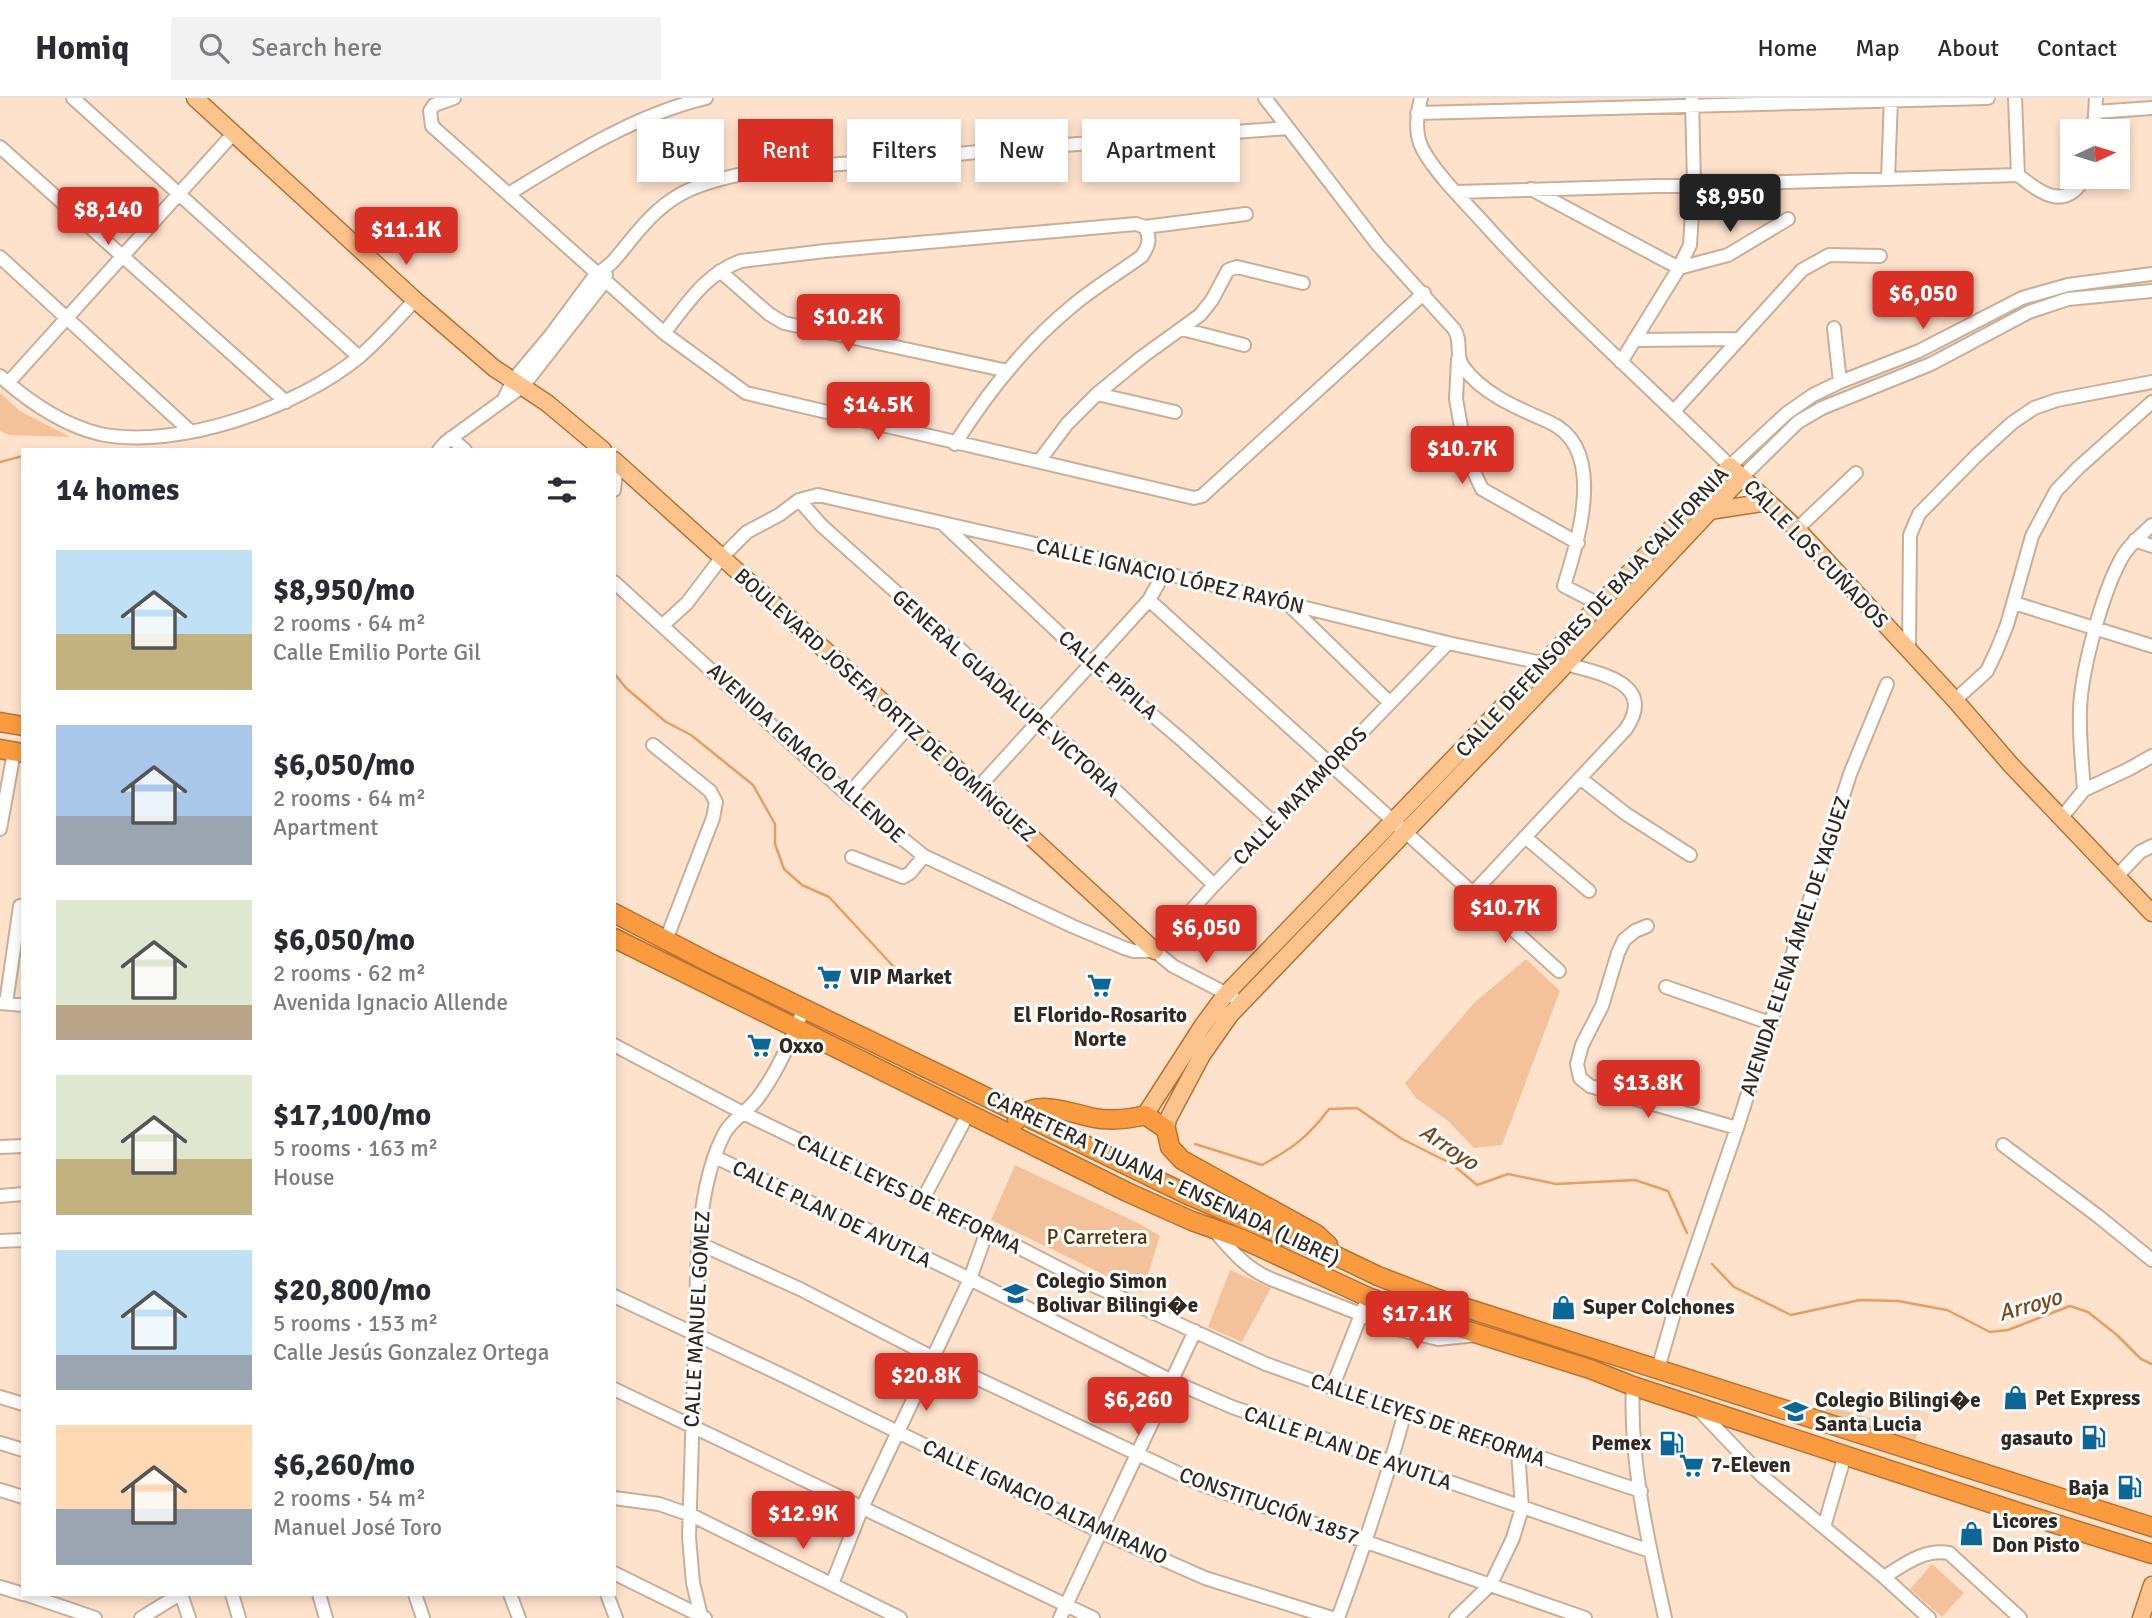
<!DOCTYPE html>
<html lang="en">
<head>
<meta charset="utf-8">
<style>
	:root { --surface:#fff; --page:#f2f2f3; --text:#2b2b33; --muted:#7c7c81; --line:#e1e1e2; --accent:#d93025 }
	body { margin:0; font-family:Signika,sans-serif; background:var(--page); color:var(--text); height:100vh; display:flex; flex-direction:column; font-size:26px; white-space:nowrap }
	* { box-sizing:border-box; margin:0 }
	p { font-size:23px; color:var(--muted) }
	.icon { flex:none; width:38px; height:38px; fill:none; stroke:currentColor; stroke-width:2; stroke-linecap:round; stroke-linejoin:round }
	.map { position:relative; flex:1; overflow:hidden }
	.drawer { position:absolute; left:21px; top:350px; width:595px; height:1148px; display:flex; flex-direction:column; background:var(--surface); border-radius:0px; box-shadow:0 4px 10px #0003 }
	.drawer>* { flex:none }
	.hud { position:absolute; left:637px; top:21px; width:665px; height:63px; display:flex; gap:14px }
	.needle { width:46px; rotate:86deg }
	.buttons { position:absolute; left:2060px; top:21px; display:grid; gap:14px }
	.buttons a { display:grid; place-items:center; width:70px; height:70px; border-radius:0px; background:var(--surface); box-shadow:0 4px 10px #0003; font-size:35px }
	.price { position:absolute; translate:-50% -60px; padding:0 16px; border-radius:7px; background:var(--accent); color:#fff; font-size:23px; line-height:46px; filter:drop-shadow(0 2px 4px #0008) }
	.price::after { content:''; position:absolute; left:50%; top:42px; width:21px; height:16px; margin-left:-10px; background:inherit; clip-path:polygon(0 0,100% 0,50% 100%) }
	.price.active { background:#222; color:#fff }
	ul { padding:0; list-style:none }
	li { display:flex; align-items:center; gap:21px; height:175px; padding:0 35px }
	li span { display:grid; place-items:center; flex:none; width:196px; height:140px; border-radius:0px; color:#555 }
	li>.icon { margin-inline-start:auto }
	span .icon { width:84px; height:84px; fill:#fffc; stroke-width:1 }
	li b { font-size:30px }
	h2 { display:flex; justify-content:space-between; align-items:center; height:84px; padding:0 35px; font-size:30px }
	.chip { padding:0 24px; border-radius:0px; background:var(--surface); box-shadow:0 4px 10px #0003; font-size:24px; line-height:63px }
	.chip.active { background:var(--accent); color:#fff }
	header { display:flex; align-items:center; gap:42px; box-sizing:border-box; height:98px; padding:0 35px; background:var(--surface); border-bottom:2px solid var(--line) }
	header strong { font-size:33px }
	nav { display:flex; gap:38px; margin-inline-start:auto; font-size:24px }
	.search { width:490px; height:63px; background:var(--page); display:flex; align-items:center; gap:18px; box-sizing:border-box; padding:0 24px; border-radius:0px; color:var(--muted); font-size:26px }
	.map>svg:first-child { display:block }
</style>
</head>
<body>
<header>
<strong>Homiq</strong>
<div class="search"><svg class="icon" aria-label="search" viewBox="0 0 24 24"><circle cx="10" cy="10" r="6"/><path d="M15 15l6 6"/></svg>Search here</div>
<nav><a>Home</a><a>Map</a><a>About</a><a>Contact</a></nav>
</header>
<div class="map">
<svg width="2152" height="1520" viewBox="0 0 2152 1520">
	<rect width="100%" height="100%" fill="#ffe2cc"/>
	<path fill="#fad7bb" d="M 1862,1290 L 1929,1316 L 1925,1332 L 1852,1307 Z"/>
	<path fill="#f4c29a" d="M 0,295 L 20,313 L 70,339 L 9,337 L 0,333 Z
		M 1526,861 L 1560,893 L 1502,1047 L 1474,1050 L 1448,1023 L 1416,1000 L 1405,985 L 1474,905 Z
		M 1015,1067 L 1138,1125 L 1160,1138 L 1142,1195 L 991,1122 Z
		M 1230,1172 L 1271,1190 L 1242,1244 L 1208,1229 Z
		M 1827,1308 L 1918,1333 L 1915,1343 L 1824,1316 Z
		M 1932,1466 L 1964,1495 L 1942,1519 L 1910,1491 Z"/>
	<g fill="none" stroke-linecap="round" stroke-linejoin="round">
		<path stroke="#e59f63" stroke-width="2.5" d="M 0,364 L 23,358
			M 614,575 L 626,590 L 666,624 L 691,637 L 753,687 L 775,726 L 775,746 L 784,771 L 802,787 L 829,799 L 893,868 L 915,880
			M 1195,1046 L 1262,1067 C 1293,1050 1308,1039 1329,1011 L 1357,1010 L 1402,1041 L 1452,1066 L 1477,1087 L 1508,1076 L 1556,1086 L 1635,1082 L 1668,1093 L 1687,1135
			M 1712,1166 L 1734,1189 L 1791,1217 L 1860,1202 L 1898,1203 L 1947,1212 L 1990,1234 L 2008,1232 L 2070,1208 L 2088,1214 L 2117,1237 L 2141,1261 L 2152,1266"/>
		<defs>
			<path id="minor" d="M 73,0 L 359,259
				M 454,0 L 434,7 L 430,13 L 432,28 L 664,235 L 746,295 L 1194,400 L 1202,398 L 1424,195
				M 1265,0 L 1378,147 L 1454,231 C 1463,244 1454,257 1464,270 C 1484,297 1520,311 1549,324 C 1608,350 1578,442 1564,488 L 1599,506
				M 1421,0 C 1417,17 1414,35 1423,52 C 1438,79 1470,109 1491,133 C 1567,216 1651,290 1730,368 L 1787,315 L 1813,297 L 1840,284 L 1919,253 L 2022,200 L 2068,187 L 2152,176
				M 2015,0 L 2018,77
				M 2096,14 L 2152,10
				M 1417,15 L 1988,0
				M 2094,33 L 2096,0
				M 0,49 L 286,304
				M 2018,77 C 2041,95 2065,114 2085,79
				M 1888,81 L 1891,0
				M 1531,91 L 1679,170 L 1728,157 L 1788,121
				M 1456,94 L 2018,77
				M 510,95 C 572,57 635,17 706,0
				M 1145,129 L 1246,116
				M 0,159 L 190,333
				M 720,173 L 769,216 L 784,225 L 1008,273
				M 1834,230 L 1840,284
				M 1182,231 L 1244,247
				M 664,235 C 687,206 705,176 741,163 L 825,153 L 1136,126 L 1145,129 C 1151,141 1149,147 1142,158 C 1119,175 1093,190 1071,209 C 1025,247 987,295 955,346
				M 1634,242 L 1740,241
				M 1458,261 L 1456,301 L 1466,357 L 1482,391 L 1578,445
				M 1621,264 L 1679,170 L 1690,147 L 1694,86 L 1692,0
				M 0,278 C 28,303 63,327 100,336 C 179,352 298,309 359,259 C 379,242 397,221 415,202
				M 8,285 L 233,36
				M 1097,296 L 1175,314
				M 504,301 L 513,282 L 550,238 L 596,176 C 611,169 619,156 630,143 C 646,123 664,103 689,92 C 743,68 818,69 877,63 C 1014,50 1151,40 1288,30
				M 1674,313 L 1802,172 L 1829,157 L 1880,158
				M 451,340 L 465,352
				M 439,352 L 446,344 L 523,288 L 605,183 L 606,177
				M 1040,362 L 1067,326 L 1097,296 L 1142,259 L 1200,217 L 1212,202 L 1228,172 L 1237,169 L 1303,185
				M 1742,379 L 1798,324 L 1822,310 L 1931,266 L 2029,214 L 2068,201 L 2152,193
				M 614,392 L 617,364
				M 799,402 L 822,428 L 1082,660 L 1214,787
				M 943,426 L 1092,566 L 1183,643 L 1275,726
				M 1797,431 L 1856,375
				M 2135,442 L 2152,448
				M 614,484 L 848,697 L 924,758 L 1072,828 L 1124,850 L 1134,853 L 1155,853 L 1173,868 L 1233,899
				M 1149,502 L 1559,873
				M 1287,505 L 1390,605
				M 2014,505 L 2152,548
				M 663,527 L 687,505 L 722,459 L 747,434 L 779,417 L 799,402 L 818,397 L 1164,475 L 1448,545 L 1542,565
				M 1909,553 L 1910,437 L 1919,416 L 1977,357 L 2012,325 L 2034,310 L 2057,302 L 2152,284
				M 1955,602 L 1987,573 L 1996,554 L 2007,527 L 2032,438 L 2056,393 L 2078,370 L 2152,304
				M 653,647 L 710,693 L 716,704 L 713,720 L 666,842
				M 1580,680 L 1626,716 L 1690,757
				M 978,690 L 1149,502 L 1164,475
				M 2084,692 C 2082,665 2079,639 2080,612 C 2081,573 2102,497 2120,463 C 2127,449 2140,438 2152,427
				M 848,697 L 909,628
				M 2062,719 L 2084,692 L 2129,671 L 2152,658
				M 0,731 L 14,654
				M 1525,739 L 1589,793
				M 852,759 L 903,779 L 910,775 L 924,758
				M 2117,778 L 2140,754 L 2152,748
				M 1472,796 L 1626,631 C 1657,584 1599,576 1567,566
				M 1647,828 L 1635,833 L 1624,842 L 1618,855 L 1602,908 L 1582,947 L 1577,966 L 1580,980 L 1590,988 L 1737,1030
				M 1155,853 L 1214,787 L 1448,545
				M 1666,889 L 1770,925
				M 0,905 L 23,907
				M 6,905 L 20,808
				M 614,947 L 743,1015 L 987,1133 L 1084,1183 L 1266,1266 L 1358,1299 L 1641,1393
				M 2003,1047 L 2098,1118 L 2152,1162
				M 0,1049 L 23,1048
				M 715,1059 L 970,1181 L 1172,1283 L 1232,1309 L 1650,1453
				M 0,1098 L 23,1096
				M 922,1103 L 968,1016
				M 1213,1131 C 1231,1152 1245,1170 1271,1181 L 1401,1232 L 1438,1241 L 1476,1237
				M 0,1143 L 23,1142
				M 698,1145 L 800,1191 L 932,1259 L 1203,1387 L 1585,1520
				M 614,1198 L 784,1278 L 1101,1434 L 1205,1480 L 1332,1520
				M 1658,1271 L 1676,1208 L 1737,1030 L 1850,676 L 1887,586
				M 1633,1288 C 1629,1363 1649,1447 1665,1520
				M 1332,1290 L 1368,1199
				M 614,1291 L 1093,1520
				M 0,1299 L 23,1306
				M 1699,1312 L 1762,1378 L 1884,1479 L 1929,1520
				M 0,1345 L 23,1352
				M 0,1392 L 23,1399
				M 614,1400 L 659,1406 L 691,1417 L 900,1520
				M 1824,1429 L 1845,1357
				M 614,1475 L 705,1520
				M 1884,1479 C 1905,1466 1923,1451 1949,1455 L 2020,1520
				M 832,1486 L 862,1410 L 970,1181 L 987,1133
				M 0,1489 L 23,1496
				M 25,1496 L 95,1520
				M 181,1496 L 189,1520
				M 232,1496 L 239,1520
				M 319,1496 L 326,1520
				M 415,1496 L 423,1520
				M 510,1496 L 519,1520
				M 607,1496 L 616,1520
				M 701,1518 L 693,1485 L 689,1439 L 698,1145 C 702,1108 707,1069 724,1036 C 732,1021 747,1014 757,1001 C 775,978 793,938 804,910
				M 141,1520 L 180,1496
				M 1060,1520 L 1195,1233
				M 1338,1520 C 1363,1452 1386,1384 1405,1314
				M 1456,1520 L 1491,1486 L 1513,1440 L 1522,1410 L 1518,1353"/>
			<path id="major" d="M 195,0 L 415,202 L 494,270 L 547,305 L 603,352
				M 614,362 L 978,690 L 1155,853
				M 1709,413 L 1768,404
				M 1145,1017 L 1203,927 L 1226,896 L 1472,641 L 1730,368 L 1797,431 L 1955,602 L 2011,667 L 2152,815
				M 1166,1031 L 1168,1021 L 1202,957 L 1230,917 L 1555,578 L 1742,379
				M 2141,1520 L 2152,1487"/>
			<path id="highway" d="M 0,624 L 23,628
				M 0,651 L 23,655
				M 614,815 L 714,867 L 1188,1097 L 1260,1128 L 1328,1154 L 1378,1178 L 1438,1201 L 2152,1429
				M 614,840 L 1127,1094 L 1192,1123 L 1240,1140 L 1368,1199 L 1408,1214 L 1590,1271 L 1633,1288 L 2030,1418 L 2152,1456
				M 1017,1022 C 1036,997 1075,1018 1101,1021 C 1115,1022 1131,1021 1145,1017 L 1166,1031 L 1170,1049 L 1182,1062 L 1316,1136 L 1328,1147 L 1327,1156"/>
		</defs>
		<use href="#minor" stroke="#c9ae98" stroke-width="16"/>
		<use href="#major" stroke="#b57335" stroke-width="19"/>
		<use href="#highway" stroke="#b57335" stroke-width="21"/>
		<use href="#minor" stroke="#fff" stroke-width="12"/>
		<use href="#major" stroke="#fdc38c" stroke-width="16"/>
		<use href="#highway" stroke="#fb9b40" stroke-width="18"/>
	</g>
	<defs>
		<symbol id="supermarket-bare" viewBox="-9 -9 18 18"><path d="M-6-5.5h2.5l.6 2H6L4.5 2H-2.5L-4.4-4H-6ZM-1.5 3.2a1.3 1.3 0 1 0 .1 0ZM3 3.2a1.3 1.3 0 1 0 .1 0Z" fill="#0c6696" stroke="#fff" stroke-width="2.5" paint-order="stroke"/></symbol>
		<symbol id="school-bare" viewBox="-9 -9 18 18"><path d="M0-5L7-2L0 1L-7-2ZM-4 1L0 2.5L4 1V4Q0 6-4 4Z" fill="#0c6696" stroke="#fff" stroke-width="2.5" paint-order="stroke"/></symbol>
		<symbol id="shop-bare" viewBox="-9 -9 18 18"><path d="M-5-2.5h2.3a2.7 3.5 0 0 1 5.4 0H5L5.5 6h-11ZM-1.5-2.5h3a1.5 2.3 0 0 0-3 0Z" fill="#0c6696" stroke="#fff" stroke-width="2.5" paint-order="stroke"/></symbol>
		<symbol id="fuel-bare" viewBox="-9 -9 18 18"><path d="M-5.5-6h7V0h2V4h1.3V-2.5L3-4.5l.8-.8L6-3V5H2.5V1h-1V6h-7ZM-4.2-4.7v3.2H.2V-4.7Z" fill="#0c6696" stroke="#fff" stroke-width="2.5" paint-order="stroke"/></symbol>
	</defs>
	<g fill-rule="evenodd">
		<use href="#supermarket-bare" x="812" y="862" width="35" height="35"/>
		<use href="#supermarket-bare" x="1082" y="870" width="35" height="35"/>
		<use href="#supermarket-bare" x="742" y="930" width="35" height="35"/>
		<use href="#school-bare" x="998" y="1178" width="35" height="35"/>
		<use href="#shop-bare" x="1546" y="1192" width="35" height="35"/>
		<use href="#shop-bare" x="1998" y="1282" width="35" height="35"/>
		<use href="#school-bare" x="1778" y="1296" width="35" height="35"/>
		<use href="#fuel-bare" x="2076" y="1322" width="35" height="35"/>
		<use href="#fuel-bare" x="1654" y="1328" width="35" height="35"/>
		<use href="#supermarket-bare" x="1674" y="1350" width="35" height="35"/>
		<use href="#fuel-bare" x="2112" y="1372" width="35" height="35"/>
		<use href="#shop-bare" x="1954" y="1418" width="35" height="35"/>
	</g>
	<g text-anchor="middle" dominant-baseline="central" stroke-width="6" stroke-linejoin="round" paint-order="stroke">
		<g font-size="21" fill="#332820" stroke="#fff">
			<text transform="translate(1816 456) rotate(46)">CALLE LOS CUÑADOS</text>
			<text transform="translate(1170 478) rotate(13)">CALLE IGNACIO LÓPEZ RAYÓN</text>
			<text transform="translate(1592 514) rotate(-47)">CALLE DEFENSORES DE BAJA CALIFORNIA</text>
			<text transform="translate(1108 577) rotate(41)">CALLE PÍPILA</text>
			<text transform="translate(1006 595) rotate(42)">GENERAL GUADALUPE VICTORIA</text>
			<text transform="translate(885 607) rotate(42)">BOULEVARD JOSEFA ORTIZ DE DOMÍNGUEZ</text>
			<text transform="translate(806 655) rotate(42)">AVENIDA IGNACIO ALLENDE</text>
			<text transform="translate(1300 698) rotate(-46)">CALLE MATAMOROS</text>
			<text transform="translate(1795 848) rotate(-72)">AVENIDA ELENA ÁMEL DE YAGUEZ</text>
			<text transform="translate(1163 1080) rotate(25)">CARRETERA TIJUANA - ENSENADA (LIBRE)</text>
			<text transform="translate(909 1096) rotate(26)">CALLE LEYES DE REFORMA</text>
			<text transform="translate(832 1116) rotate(26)">CALLE PLAN DE AYUTLA</text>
			<text transform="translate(697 1221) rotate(-87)">CALLE MANUEL GOMEZ</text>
			<text transform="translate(1428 1322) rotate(19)">CALLE LEYES DE REFORMA</text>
			<text transform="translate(1348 1350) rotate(19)">CALLE PLAN DE AYUTLA</text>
			<text transform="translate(1045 1404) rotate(25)">CALLE IGNACIO ALTAMIRANO</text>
			<text transform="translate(1269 1408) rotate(20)">CONSTITUCIÓN 1857</text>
		</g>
		<g font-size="21" font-weight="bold" fill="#332820" stroke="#fff" text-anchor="start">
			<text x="850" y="879">VIP Market</text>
			<text x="1100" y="917" text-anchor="middle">El Florido-Rosarito<tspan x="1100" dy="24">Norte</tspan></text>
			<text x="779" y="948">Oxxo</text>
			<text x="1036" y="1183">Colegio Simon<tspan x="1036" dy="24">Bolivar Bilingi�e</tspan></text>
			<text x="1583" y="1209">Super Colchones</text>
			<text x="2035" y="1300">Pet Express</text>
			<text x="1815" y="1302">Colegio Bilingi�e<tspan x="1815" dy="24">Santa Lucia</tspan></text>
			<text x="2073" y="1340" text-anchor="end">gasauto</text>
			<text x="1651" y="1345" text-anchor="end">Pemex</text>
			<text x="1711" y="1367">7-Eleven</text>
			<text x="2109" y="1390" text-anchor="end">Baja</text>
			<text x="1992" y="1423">Licores<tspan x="1992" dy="24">Don Pisto</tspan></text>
		</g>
		<g font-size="21" fill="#5e3100" stroke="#fff">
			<text x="1097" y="1139">P Carretera</text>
		</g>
		<g font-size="23" font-style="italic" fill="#76471b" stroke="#fff">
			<text transform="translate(1449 1049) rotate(34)">Arroyo</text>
			<text transform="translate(2030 1207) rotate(-16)">Arroyo</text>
		</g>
	</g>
</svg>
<div class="buttons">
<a><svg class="needle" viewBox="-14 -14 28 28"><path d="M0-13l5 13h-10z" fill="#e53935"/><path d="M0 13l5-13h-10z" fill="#7c7c81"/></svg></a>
</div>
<b class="price active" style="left:1730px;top:136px">$8,950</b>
<b class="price" style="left:108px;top:149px">$8,140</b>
<b class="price" style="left:406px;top:169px">$11.1K</b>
<b class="price" style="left:1923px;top:233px">$6,050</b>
<b class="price" style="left:848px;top:256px">$10.2K</b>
<b class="price" style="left:878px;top:344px">$14.5K</b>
<b class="price" style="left:1462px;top:388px">$10.7K</b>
<b class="price" style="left:1505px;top:847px">$10.7K</b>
<b class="price" style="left:1206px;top:867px">$6,050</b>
<b class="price" style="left:1648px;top:1022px">$13.8K</b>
<b class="price" style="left:1417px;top:1253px">$17.1K</b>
<b class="price" style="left:926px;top:1315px">$20.8K</b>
<b class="price" style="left:1138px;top:1339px">$6,260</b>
<b class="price" style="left:803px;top:1453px">$12.9K</b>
<div class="hud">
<a class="chip">Buy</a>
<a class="chip active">Rent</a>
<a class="chip">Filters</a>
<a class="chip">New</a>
<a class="chip">Apartment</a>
</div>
<section class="drawer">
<h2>14 homes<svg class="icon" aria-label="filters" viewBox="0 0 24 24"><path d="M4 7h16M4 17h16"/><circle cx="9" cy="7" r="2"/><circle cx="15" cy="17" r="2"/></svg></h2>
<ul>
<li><span style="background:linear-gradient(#bfe0f5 60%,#c2b280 0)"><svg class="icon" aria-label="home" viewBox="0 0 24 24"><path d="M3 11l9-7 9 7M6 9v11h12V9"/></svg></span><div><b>$8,950/mo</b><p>2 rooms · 64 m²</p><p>Calle Emilio Porte Gil</p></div></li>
<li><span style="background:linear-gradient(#a9c7e8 65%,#9aa5b1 0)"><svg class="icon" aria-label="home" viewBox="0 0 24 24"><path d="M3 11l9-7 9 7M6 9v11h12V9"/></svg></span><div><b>$6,050/mo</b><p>2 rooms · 64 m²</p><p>Apartment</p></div></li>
<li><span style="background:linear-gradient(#dfe7d0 75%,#b9a48a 0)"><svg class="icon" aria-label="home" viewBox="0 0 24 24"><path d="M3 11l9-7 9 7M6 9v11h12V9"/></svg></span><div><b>$6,050/mo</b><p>2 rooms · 62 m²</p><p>Avenida Ignacio Allende</p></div></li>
<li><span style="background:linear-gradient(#dfe7d0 60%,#c2b280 0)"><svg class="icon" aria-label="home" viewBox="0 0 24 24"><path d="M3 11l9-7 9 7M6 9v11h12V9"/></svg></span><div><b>$17,100/mo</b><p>5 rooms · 163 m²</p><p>House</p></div></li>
<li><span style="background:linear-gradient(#bfe0f5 75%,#9aa5b1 0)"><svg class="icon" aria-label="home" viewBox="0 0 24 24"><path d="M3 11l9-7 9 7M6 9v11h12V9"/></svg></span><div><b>$20,800/mo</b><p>5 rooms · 153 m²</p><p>Calle Jesús Gonzalez Ortega</p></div></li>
<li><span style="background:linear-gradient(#ffd9b3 60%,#9aa5b1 0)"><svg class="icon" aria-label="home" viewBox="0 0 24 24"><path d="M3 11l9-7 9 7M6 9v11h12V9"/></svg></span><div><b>$6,260/mo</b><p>2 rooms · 54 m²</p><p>Manuel José Toro</p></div></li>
</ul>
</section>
</div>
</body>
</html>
